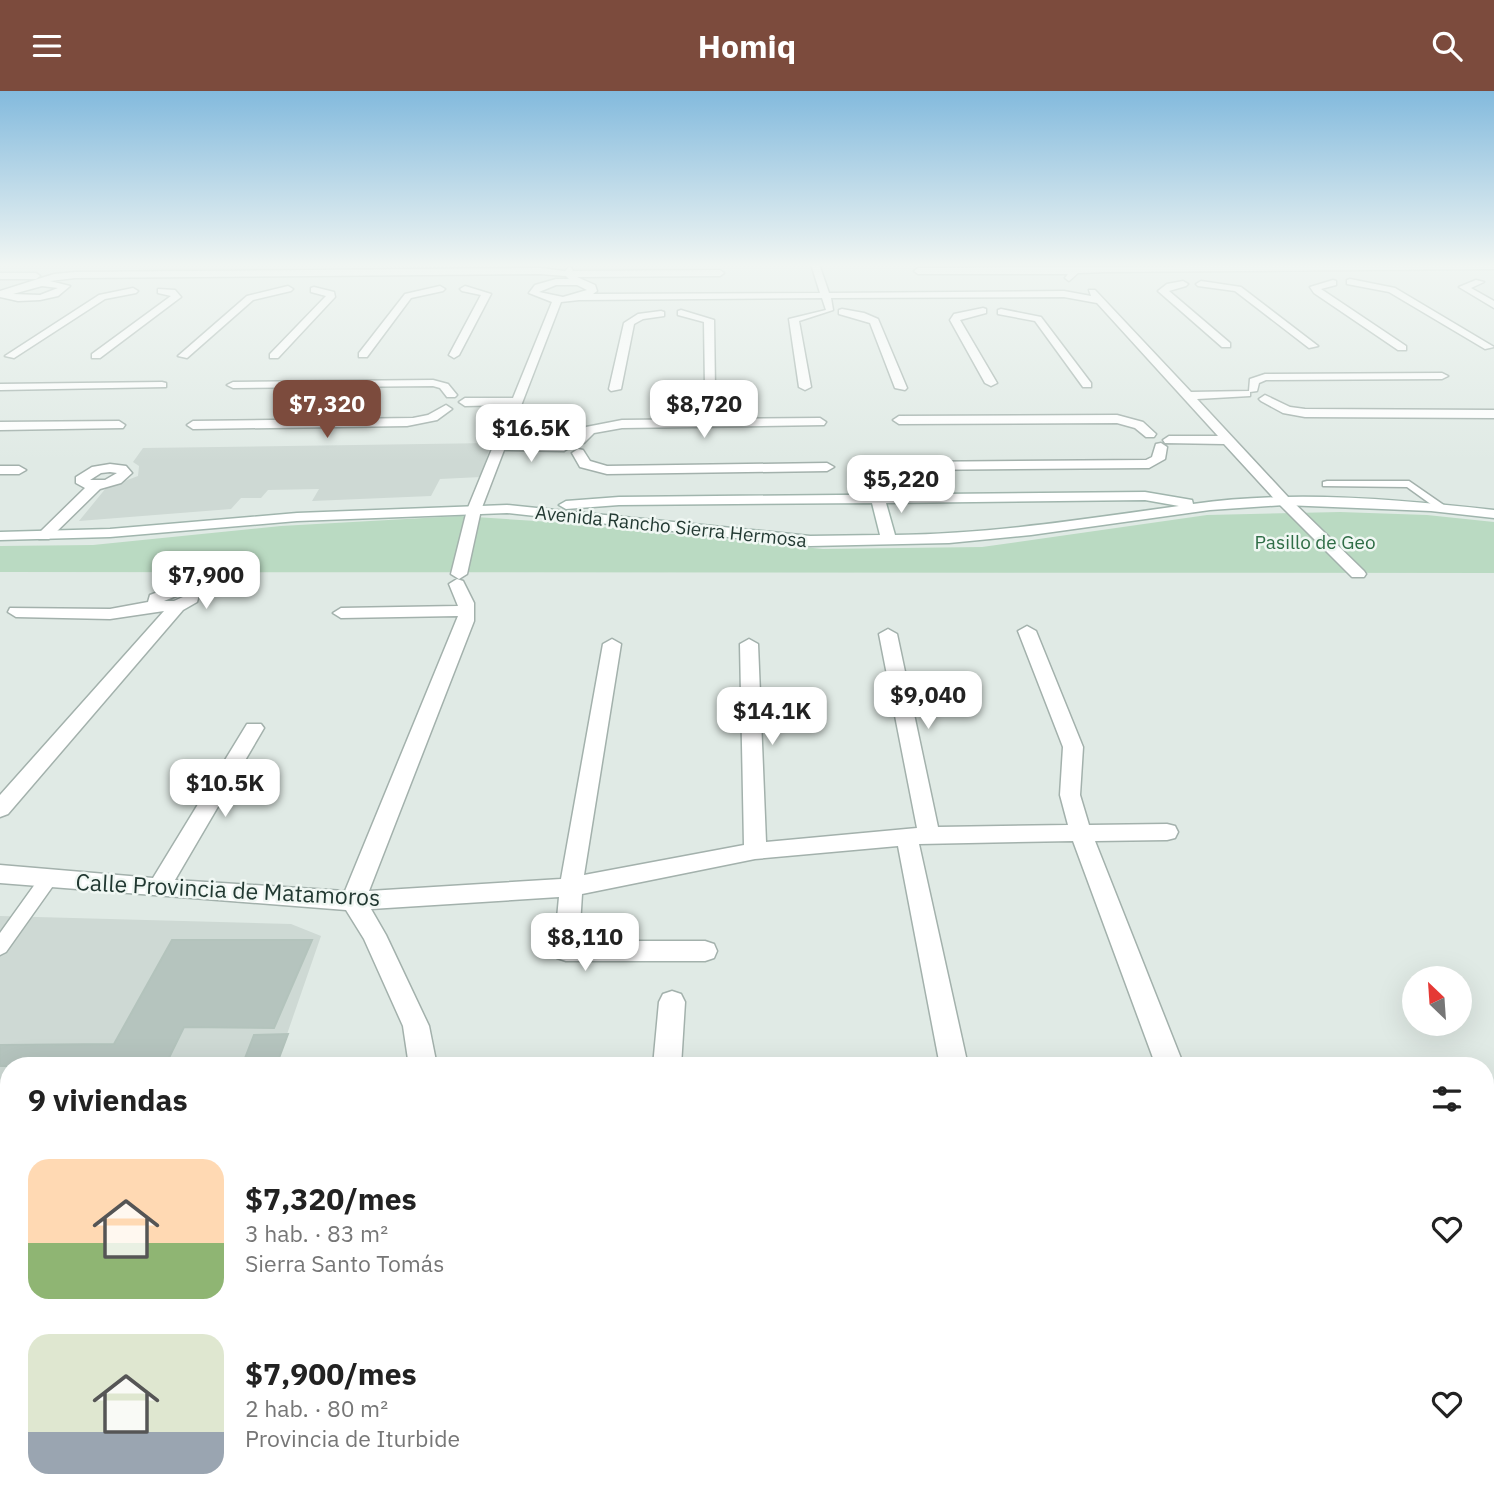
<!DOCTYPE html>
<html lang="es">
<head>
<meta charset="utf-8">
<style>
	:root { --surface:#fff; --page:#f2f2f2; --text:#222; --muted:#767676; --accent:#7c4b3d }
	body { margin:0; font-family:"IBM Plex Sans",sans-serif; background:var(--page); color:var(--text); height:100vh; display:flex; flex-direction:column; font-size:26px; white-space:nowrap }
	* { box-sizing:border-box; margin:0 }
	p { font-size:23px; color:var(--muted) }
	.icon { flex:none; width:38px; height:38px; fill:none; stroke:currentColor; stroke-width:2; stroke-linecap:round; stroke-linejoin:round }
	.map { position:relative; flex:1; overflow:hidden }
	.drawer { position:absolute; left:0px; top:966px; width:1494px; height:448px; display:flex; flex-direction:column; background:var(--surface); border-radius:28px 28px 0 0; box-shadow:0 7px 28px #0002 }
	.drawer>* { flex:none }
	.needle { width:46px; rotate:335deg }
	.fabs { position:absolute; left:1402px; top:875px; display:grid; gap:14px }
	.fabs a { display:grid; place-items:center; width:70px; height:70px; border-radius:50%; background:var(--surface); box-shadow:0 7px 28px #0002; font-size:35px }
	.price { position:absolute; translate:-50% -60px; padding:0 16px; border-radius:14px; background:#fff; color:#222; font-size:23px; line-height:46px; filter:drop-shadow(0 2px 4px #0008) }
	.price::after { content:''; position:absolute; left:50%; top:42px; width:21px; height:16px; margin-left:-10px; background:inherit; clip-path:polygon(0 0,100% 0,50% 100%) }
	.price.selected { background:var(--accent); color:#fff }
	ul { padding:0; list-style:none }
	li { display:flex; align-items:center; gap:21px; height:175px; padding:0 28px }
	li span { display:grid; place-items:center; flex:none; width:196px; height:140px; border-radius:21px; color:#555 }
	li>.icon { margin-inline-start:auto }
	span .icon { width:84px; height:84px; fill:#fffc; stroke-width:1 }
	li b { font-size:30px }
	h2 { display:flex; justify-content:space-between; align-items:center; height:84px; padding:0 28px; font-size:30px }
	header { display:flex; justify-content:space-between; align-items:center; height:91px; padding:0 28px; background:var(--accent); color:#fff; font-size:32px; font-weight:800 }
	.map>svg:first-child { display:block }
</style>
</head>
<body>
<header><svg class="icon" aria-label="menu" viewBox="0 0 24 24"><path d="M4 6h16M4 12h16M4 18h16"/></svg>Homiq<svg class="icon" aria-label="search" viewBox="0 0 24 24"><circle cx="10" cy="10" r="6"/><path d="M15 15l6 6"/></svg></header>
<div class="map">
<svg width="1494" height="1414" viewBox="0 0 1494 1414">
	<rect width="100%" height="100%" fill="#e0eae5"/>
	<path fill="#ced9d4" d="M 491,352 L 481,386 L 440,388 L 431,405 L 312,410 L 319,398 L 268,399 L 261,407 L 241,407 L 231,418 L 79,430 L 106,397 L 138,385 L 139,375 L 133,371 L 143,357 Z
		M 0,825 L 291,833 L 321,845 L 276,975 L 9,975 L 9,1405 L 248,1405 L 245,1414 L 0,1414 Z"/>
	<path fill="#badac2" d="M 1340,421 L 1427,424 L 1494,431 L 1494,482 L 0,481 L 0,455 L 93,454 L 281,435 L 460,425 L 552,431 L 823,458 L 982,456 L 1207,424 Z"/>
	<path fill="#b5c4be" stroke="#b3c3bc" stroke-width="2" d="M 172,849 L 312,849 L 274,937 L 184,936 L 165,975 L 0,975 L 0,954 L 114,953 Z
		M 288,943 L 276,975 L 242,975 L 254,944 Z"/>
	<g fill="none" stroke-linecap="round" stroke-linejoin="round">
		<defs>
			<path id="lane" d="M 1327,390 L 1409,390 L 1448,417 L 1439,419 L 1407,396 L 1323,395 L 1323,391 Z
				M 49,780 L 55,782 L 58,787 L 55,792 L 6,861 L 0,864 L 0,842 L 43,782 Z"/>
			<path id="street" d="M 811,173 L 819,173 L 829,202 L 1064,200 L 1091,205 L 1089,199 L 1095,199 L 1191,301 L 1249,300 L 1250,288 L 1265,283 L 1442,282 L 1448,285 L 1442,288 L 1266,289 L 1259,292 L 1257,300 L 1250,301 L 1250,305 L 1197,308 L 1289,407 L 1364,480 L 1366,483 L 1364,486 L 1352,486 L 1279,413 L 1224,353 L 1165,352 L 1163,349 L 1169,345 L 1218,345 L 1097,212 L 1064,206 L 831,207 L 833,219 L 799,230 L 811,296 L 805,299 L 799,296 L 789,228 L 826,219 L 822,207 L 579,209 L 561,211 L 507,351 L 564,352 L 570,356 L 564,360 L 504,359 L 481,419 L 467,483 L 459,488 L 451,483 L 467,419 L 510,314 L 465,315 L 459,311 L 465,307 L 513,307 L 552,211 L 529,202 L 535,194 L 556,188 L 569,188 L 566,185 L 540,183 L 75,187 L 50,190 L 70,195 L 58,205 L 40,209 L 18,210 L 0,206 L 0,200 L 54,183 L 75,181 L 540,177 L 565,180 L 570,175 L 573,180 L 720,179 L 724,182 L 720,185 L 577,186 L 595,194 L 597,200 L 593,203 L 820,202 ZM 556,194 L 577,194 L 587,199 L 563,206 L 539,201 ZM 42,195 L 58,197 L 40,204 L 13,203 Z
				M 1494,173 L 1494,178 L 1108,181 L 1078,182 L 1069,190 L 1065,187 L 1068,183 L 918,183 L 914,180 L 918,177 Z
				M 0,182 L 36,182 L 40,185 L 36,188 L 0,188 Z
				M 1350,188 L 1395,197 L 1494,256 L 1485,258 L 1389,201 L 1347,193 L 1347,189 Z
				M 1333,189 L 1336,190 L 1336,194 L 1321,198 L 1406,255 L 1406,259 L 1398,259 L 1314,202 L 1310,196 Z
				M 1476,189 L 1484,191 L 1471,197 L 1494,210 L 1494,217 L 1459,196 Z
				M 1183,190 L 1188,193 L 1186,195 L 1169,200 L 1230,252 L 1230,256 L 1222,256 L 1158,200 L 1167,193 Z
				M 1201,190 L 1241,196 L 1318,255 L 1309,257 L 1235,200 L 1198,195 L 1196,193 Z
				M 288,195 L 293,198 L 291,200 L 253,209 L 187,267 L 178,265 L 247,205 Z
				M 440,195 L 445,198 L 443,200 L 411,207 L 367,266 L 359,266 L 359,262 L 405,203 Z
				M 465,195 L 491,203 L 459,264 L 454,267 L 449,264 L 481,204 L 462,200 L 460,198 Z
				M 314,196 L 334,201 L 335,206 L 278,267 L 270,267 L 270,263 L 326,205 L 311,201 L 311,197 Z
				M 133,197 L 138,200 L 136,202 L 105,208 L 14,267 L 5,265 L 99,204 Z
				M 158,198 L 175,199 L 181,206 L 100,267 L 92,267 L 92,263 L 171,205 L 158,202 Z
				M 983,217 L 986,218 L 986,222 L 960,229 L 997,292 L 991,295 L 985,292 L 950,229 L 954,223 Z
				M 842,218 L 864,222 L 878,228 L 907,297 L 905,299 L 895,297 L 870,232 L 839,223 L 839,219 Z
				M 1001,218 L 1041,226 L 1091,292 L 1091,296 L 1083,296 L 1035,230 L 998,223 L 998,219 Z
				M 681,219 L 714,229 L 715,299 L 705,297 L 704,231 L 678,224 L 678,220 Z
				M 661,220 L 664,221 L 664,225 L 643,228 L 634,233 L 621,298 L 611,300 L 609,298 L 624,232 L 638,223 Z
				M 433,289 L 448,293 L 457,304 L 455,306 L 447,306 L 440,297 L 433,295 L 233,297 L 227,294 L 233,291 Z
				M 162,291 L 166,292 L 166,296 L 0,299 L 0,293 Z
				M 1265,304 L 1290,316 L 1305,318 L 1494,319 L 1494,327 L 1305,326 L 1283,322 L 1261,310 L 1259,308 Z
				M 446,314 L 452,318 L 437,329 L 407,335 L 193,338 L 187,334 L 193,330 L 413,327 L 428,324 Z
				M 1117,324 L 1143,331 L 1156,343 L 1154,346 L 1146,346 L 1135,337 L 1117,332 L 899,333 L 893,329 L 899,325 Z
				M 820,327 L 826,331 L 824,334 L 622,337 L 594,342 L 584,352 L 576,352 L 574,349 L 586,336 L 622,329 Z
				M 119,330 L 125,334 L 123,337 L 0,339 L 0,331 Z
				M 1161,352 L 1167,356 L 1165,368 L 1149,377 L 911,379 L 904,375 L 911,371 L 1146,369 L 1152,366 L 1156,353 Z
				M 578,358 L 583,359 L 590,370 L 607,375 L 827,372 L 834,376 L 827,380 L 607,383 L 580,376 L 572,362 Z
				M 110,373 L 126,375 L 132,382 L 121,392 L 100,398 L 49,448 L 39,448 L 37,445 L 39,442 L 85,397 L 76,392 L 76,386 L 92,376 ZM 110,381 L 117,382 L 105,389 L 90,389 L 101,382 Z
				M 0,375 L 19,375 L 26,379 L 19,383 L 0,383 Z
				M 457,488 L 463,490 L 474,512 L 474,530 L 369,800 L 561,788 L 603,553 L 612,548 L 621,553 L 584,784 L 744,754 L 740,553 L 749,548 L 758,553 L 766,751 L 917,737 L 879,543 L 888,538 L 897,543 L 938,736 L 1068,734 L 1060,704 L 1063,656 L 1018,540 L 1027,535 L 1036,540 L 1083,656 L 1080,704 L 1089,734 L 1167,733 L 1175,735 L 1178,741 L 1175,747 L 1167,749 L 1095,750 L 1184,975 L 1156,975 L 1073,750 L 919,753 L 968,975 L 940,975 L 898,755 L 755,768 L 582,803 L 579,850 L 705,850 L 714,853 L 717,860 L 714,867 L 705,870 L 566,870 L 557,867 L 554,860 L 559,806 L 371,818 L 386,844 L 429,935 L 437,975 L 409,975 L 403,935 L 364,848 L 346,819 L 0,792 L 0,774 L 153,787 L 247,633 L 261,633 L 264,637 L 175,789 L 345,800 L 458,525 L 341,527 L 333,522 L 341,517 L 458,515 L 449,493 Z
				M 179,493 L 198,497 L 200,500 L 197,511 L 183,519 L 8,723 L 0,726 L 0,704 L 164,520 L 110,528 L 16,526 L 8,521 L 10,517 L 110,518 L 148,511 L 150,504 ZM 181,503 L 183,506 L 174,510 L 164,510 Z
				M 672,900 L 681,903 L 685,911 L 681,975 L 653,975 L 659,911 L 663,903 Z
				M 402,1405 L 440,1405 L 440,1414 L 402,1414 Z
				M 719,1405 L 757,1405 L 757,1414 L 719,1414 Z
				M 854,1405 L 892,1405 L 893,1414 L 855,1414 Z
				M 1175,1405 L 1213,1405 L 1215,1414 L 1177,1414 Z"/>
			<path id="secondary" d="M 1145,401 L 1192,409 L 1193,413 C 1292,399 1395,408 1494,419 L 1494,427 L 1431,420 L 1284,414 L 1210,419 L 1031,444 L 949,452 L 810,455 L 507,422 L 297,430 L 110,446 L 0,449 L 0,441 L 110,438 L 297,422 L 507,414 L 810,445 L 880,444 L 872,412 L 619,414 L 566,418 L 559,414 L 566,410 L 619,406 ZM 1145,409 L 1179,415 C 1085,428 991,443 895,444 L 886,412 Z"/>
		</defs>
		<use href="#lane" stroke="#a3b1ac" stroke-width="3"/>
		<use href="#street" stroke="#a3b1ac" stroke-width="3"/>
		<use href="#secondary" stroke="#a0b5ad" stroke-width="3"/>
		<use href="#lane" fill="#fff" fill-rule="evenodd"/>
		<use href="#street" fill="#fff" fill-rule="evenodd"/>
		<use href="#secondary" fill="#fff" fill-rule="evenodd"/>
	</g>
	<linearGradient id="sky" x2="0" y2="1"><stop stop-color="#83badd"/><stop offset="0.47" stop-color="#f1f6f3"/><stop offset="1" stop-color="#f1f6f3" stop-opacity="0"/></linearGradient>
	<rect width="1494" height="370" fill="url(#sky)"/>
	<g text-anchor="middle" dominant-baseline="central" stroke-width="5" stroke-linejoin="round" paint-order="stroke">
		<g font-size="19" fill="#223932" stroke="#f0f7f3">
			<text transform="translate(671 435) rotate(6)">Avenida Rancho Sierra Hermosa</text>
		</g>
		<g font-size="19" fill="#2f6d46" stroke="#f0f7f3">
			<text x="1315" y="451">Pasillo de Geo</text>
		</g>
		<g font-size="23" fill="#223932" stroke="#f0f7f3">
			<text transform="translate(228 798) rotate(3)">Calle Provincia de Matamoros</text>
		</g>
	</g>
</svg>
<div class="fabs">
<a><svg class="needle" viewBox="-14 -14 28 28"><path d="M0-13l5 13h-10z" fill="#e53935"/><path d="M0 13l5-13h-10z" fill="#767676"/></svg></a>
</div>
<b class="price selected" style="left:327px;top:349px">$7,320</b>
<b class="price" style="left:704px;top:349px">$8,720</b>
<b class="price" style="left:531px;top:373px">$16.5K</b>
<b class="price" style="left:901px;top:424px">$5,220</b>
<b class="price" style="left:206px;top:520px">$7,900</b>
<b class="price" style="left:928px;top:640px">$9,040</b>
<b class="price" style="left:772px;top:656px">$14.1K</b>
<b class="price" style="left:225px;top:728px">$10.5K</b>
<b class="price" style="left:585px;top:882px">$8,110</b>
<section class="drawer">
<h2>9 viviendas<svg class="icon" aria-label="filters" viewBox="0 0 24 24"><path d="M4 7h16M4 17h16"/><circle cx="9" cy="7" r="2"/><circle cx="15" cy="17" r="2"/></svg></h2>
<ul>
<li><span style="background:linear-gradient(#ffd9b3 60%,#8fb573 0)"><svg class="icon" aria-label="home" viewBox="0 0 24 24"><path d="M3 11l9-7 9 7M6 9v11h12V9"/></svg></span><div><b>$7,320/mes</b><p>3 hab. · 83 m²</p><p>Sierra Santo Tomás</p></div><svg class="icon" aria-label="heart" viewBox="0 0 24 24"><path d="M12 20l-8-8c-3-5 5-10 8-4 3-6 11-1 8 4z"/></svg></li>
<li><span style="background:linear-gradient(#dfe7d0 70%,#9aa5b1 0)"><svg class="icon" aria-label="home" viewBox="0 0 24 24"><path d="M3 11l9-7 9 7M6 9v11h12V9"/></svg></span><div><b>$7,900/mes</b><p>2 hab. · 80 m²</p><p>Provincia de Iturbide</p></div><svg class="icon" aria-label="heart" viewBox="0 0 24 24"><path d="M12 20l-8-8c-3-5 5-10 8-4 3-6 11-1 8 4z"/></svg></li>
</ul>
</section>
</div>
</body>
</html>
